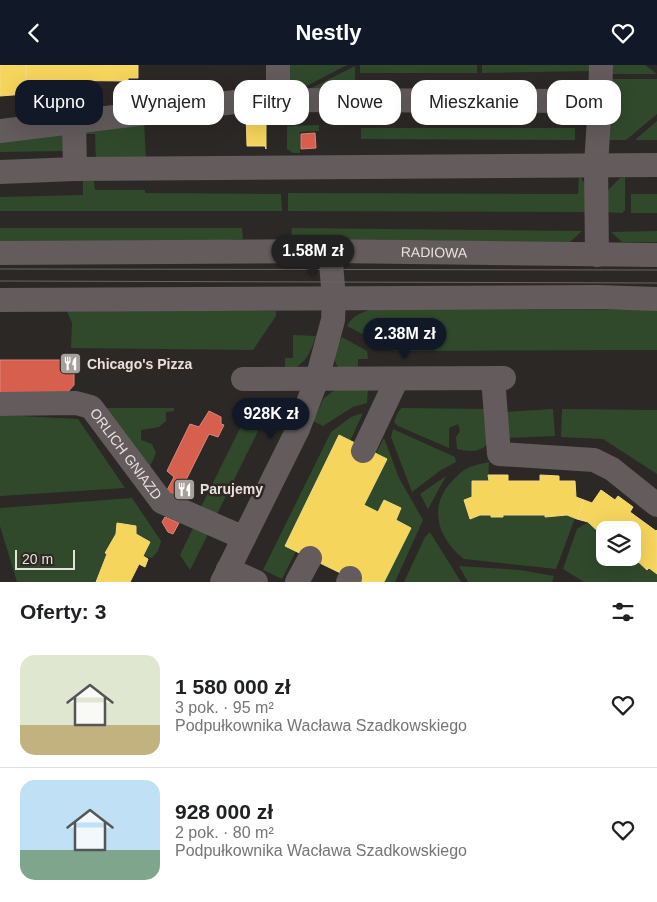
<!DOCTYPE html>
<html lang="pl">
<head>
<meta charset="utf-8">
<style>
	:root { --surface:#fff; --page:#f6f6f6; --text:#202124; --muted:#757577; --line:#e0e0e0; --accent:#111827 }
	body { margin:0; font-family:Helvetica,sans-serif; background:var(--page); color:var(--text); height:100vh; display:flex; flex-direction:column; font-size:19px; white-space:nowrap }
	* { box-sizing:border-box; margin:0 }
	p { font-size:16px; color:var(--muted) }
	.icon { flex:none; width:28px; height:28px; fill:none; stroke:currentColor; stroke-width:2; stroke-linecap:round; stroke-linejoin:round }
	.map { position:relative; height:517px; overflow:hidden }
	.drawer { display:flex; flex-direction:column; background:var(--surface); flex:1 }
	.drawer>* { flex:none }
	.hud { position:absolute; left:15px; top:15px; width:628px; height:45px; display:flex; gap:10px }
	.fabs { position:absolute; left:596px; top:456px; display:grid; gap:10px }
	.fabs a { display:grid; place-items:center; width:45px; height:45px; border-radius:10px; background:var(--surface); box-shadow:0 5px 20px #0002; font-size:25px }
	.scale { position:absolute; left:15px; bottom:12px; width:60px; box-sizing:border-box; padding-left:5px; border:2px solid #e7e1de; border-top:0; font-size:14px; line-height:18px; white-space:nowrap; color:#e7e1de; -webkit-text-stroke:4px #2f2722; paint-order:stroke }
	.price { position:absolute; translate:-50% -42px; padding:0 11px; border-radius:18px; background:var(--accent); color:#fff; font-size:16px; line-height:32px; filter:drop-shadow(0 1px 2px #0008) }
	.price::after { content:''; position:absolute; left:50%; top:30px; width:15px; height:11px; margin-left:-8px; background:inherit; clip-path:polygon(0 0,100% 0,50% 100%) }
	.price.on { background:#222; color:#fff }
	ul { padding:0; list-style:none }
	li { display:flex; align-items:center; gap:15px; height:125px; padding:0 20px }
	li+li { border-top:1px solid var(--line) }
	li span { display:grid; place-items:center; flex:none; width:140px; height:100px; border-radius:15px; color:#555 }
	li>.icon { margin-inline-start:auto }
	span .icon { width:60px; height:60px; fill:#fffc; stroke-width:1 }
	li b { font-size:21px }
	h2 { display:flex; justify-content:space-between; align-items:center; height:60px; padding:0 20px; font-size:21px }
	.pill { padding:0 18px; border-radius:15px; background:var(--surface); box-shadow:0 5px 20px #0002; font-size:18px; line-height:45px }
	.pill.on { background:var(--accent); color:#fff }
	header { display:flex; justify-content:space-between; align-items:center; height:65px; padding:0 20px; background:var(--accent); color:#fff; font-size:22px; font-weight:600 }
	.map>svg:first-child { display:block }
</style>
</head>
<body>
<header><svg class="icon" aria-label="back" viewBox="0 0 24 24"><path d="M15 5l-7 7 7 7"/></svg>Nestly<svg class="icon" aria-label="heart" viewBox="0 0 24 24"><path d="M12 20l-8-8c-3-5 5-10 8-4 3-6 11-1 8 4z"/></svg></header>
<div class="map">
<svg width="657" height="517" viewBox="0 0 657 517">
	<rect width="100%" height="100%" fill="#2c2825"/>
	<path fill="#30492b" d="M 285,0 L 347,0 L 297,26 L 287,17 Z
		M 360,0 L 477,0 L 477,8 L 360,8 Z
		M 482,0 L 593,0 L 592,6 L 482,8 Z
		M 606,0 L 645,0 L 657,9 L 606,9 Z
		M 355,1 L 355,29 L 302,28 Z
		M 610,14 L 657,14 L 657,49 L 626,75 L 608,75 Z
		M 144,54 L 146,97 L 96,97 L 95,69 L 83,69 L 83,61 Z
		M 657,56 L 657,75 L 635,75 Z
		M 319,60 L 319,66 L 300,67 L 300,88 L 293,88 L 287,84 L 287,61 Z
		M 361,63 L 575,63 L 575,75 L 361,74 Z
		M 62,64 L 66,86 L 0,87 L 0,72 Z
		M 579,111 L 587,121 L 587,147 L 288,146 L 288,128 L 578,129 Z
		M 625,112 L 625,145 L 622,148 L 605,147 L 608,125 L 620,113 Z
		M 83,116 L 94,116 L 95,125 L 145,125 L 145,128 L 281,129 L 282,146 L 0,146 L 0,132 L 83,130 Z
		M 631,129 L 657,129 L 657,148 L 631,148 Z
		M 0,163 L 242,163 L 243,174 L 170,178 L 0,177 Z
		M 292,163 L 582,166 L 569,178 L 291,173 Z
		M 657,166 L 657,177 L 622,177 L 611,167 Z
		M 66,244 L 276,246 L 276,251 L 253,285 L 71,283 L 72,258 Z
		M 373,244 L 657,245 L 657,285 L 395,286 L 347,261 C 352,251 362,247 373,244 Z
		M 293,270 L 316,271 C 310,289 305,301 285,307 L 285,293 L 293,293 Z
		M 342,272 L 367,286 L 368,294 L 358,294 L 358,306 L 339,303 C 330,292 335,283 342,272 Z
		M 336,324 L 368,324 L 367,338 L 353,342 L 323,361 L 313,356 L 324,333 Z
		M 99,343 L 174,343 L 174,346 L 166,347 L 166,356 L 159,362 L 141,365 L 141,375 L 152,379 L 156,388 L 149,404 Z
		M 402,343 L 490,344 L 490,376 C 481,388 471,387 457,384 L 456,372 L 460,366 L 458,359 L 449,363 L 449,383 L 398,361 L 394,357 L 398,347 Z
		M 553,344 L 555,371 L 505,373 L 505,347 Z
		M 562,344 L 657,345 L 657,409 L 603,374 L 561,372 Z
		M 248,347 L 264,354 L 216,451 L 200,444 Z
		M 363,348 L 350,376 L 339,371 L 285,480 L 296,486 L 282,514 L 263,505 L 331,367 L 351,352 Z
		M 0,350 L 78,354 L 125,423 L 0,431 Z
		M 393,364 L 455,392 L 456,397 L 441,405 L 412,427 L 391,372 Z
		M 384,373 L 399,413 L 423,455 L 395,517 L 384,517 L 411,463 L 396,455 L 401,443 L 378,447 L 364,440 L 386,394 L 376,388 Z
		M 489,397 L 488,416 L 472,416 L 472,432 L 464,435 L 470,454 L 480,450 L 491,450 L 491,452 L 502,452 L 503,450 L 544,450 L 545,452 L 567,450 L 575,453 L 556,504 L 464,494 C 437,473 427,440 454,414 C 458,411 461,406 466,404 C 473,400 481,399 489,397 Z
		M 446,411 L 428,444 L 420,429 Z
		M 132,433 L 161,476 L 158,486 L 152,493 L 143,491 L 149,477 L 116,470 L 104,488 L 107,490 L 95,517 L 17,517 L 0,461 L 0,443 Z
		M 588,457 L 596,463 L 595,466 L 605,472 L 605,492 L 633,491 L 647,505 L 649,504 L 657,509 L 657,517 L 584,517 L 563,504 L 577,464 Z
		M 194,461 L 208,469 L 190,505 L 180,490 Z
		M 430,467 L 461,517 L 404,517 L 425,472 Z
		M 459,501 L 520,505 L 554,511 L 552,517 L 468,517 Z"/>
	<path fill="#f6d55c" stroke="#f2d983" d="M 0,0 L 26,0 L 26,29 L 0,31 Z
		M 26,0 L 138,0 L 138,13 L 128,13 L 128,16 L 26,15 Z
		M 266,45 L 266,84 L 265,81 L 247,81 L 246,48 L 265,48 Z
		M 339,370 L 387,394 L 364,440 L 378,447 L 384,435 L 401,443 L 396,455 L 411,463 L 384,517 L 359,517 L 285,481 Z
		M 488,410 L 508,410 L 508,416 L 540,416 L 540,410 L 559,411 L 559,416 L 575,416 L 576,432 L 584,435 L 577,454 L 567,450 L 545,452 L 545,450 L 503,450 L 503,452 L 491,452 L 491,450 L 480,450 L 470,454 L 464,435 L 472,432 L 472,416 L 489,416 Z
		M 601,425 L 615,435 L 618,431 L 633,442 L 630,447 L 656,466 L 657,465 L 657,509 L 649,503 L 647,505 L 632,491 L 632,465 L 605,465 L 605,473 L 588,457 L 577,454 L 584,435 L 592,438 Z
		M 117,458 L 136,461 L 136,469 L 150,477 L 143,491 L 148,494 L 145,502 L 139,499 L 130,517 L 96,517 L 107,489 L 105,488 L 116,469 Z"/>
	<path fill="#d6604d" stroke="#db8778" d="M 315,68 L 316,83 L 301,84 L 301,69 Z
		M 0,295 L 67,295 L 74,303 L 74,320 L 66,329 L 0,329 Z
		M 209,346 L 221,352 L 221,359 L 224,360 L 218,372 L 209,369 L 186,415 L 193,420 L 187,432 L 166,427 L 174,412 L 167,406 L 190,359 L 199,362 Z
		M 165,452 L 179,458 L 173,469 L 168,467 L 162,457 Z"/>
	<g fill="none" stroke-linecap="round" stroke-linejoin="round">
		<g stroke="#635b5c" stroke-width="24">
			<path d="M 278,36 L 278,0"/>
			<path d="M 600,36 L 601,0"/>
			<path d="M 74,56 L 75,104"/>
			<path d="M 0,66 L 251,35 L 600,36 L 596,101 L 597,190"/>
			<path d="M 0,107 L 75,104 L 657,100"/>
			<path id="s1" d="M 0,188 L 330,186 L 657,190"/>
			<path d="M 0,235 L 598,232 L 657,234"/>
			<path d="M 493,313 L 499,389 L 594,395 L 612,404 L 657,440"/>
			<path d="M 243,314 L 504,313"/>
			<path id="s2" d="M 0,339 L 76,338 L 91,342 L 162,437 L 244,473"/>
			<path d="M 363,386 L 397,314"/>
			<path d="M 228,504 L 256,517"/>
			<path d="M 222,517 L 298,364 L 317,314 L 333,255 L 334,234 L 330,186"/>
			<path d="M 297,517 L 310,493"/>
			<path d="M 348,517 L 350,513"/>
		</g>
		<path stroke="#6b6565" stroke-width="1" d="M 0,204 L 657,205
			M 0,216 L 657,218"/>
	</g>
	<defs>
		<symbol id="restaurant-square" viewBox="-11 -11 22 22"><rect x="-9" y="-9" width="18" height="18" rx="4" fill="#a6a09d" stroke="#2f2722"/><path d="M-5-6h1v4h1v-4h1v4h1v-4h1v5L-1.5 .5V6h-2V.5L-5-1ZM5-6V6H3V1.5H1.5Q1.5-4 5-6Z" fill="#fff"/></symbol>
	</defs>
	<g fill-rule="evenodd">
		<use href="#restaurant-square" x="58" y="286" width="25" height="25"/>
		<use href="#restaurant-square" x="172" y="412" width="25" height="25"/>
	</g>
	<g text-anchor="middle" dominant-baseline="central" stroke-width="5" stroke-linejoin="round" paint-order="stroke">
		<g font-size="14" fill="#e7e1de" stroke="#2f2722">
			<text stroke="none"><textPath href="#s1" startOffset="434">RADIOWA</textPath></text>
			<text stroke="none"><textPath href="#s2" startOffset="150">ORLICH GNIAZD</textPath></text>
		</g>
		<g font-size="14" font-weight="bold" fill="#e7e1de" stroke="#2f2722" text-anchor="start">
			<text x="87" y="299">Chicago's Pizza</text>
			<text x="200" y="424">Parujemy</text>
		</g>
	</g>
</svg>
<div class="fabs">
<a><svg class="icon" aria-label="layers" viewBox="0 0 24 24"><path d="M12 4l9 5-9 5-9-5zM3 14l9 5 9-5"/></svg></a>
</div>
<div class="scale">20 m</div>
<b class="price on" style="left:313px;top:212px">1.58M zł</b>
<b class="price" style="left:405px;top:295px">2.38M zł</b>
<b class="price" style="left:271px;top:375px">928K zł</b>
<div class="hud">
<a class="pill on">Kupno</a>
<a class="pill">Wynajem</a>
<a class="pill">Filtry</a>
<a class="pill">Nowe</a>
<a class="pill">Mieszkanie</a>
<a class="pill">Dom</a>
</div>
</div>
<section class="drawer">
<h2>Oferty: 3<svg class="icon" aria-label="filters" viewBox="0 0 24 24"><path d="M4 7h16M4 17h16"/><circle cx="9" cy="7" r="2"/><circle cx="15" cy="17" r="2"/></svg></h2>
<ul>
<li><span style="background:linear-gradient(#dfe7d0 70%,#c2b280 0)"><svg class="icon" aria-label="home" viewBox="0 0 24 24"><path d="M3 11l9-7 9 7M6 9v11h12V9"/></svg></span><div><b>1 580 000 zł</b><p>3 pok. · 95 m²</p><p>Podpułkownika Wacława Szadkowskiego</p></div><svg class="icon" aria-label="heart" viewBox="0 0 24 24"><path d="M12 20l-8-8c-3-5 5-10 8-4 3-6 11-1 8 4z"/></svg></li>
<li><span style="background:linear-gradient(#bfe0f5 70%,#7fa58c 0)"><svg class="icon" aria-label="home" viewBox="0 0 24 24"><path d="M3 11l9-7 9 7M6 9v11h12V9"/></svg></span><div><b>928 000 zł</b><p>2 pok. · 80 m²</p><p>Podpułkownika Wacława Szadkowskiego</p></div><svg class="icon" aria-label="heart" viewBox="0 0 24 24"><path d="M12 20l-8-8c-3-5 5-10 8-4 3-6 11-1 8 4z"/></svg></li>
</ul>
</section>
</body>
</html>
